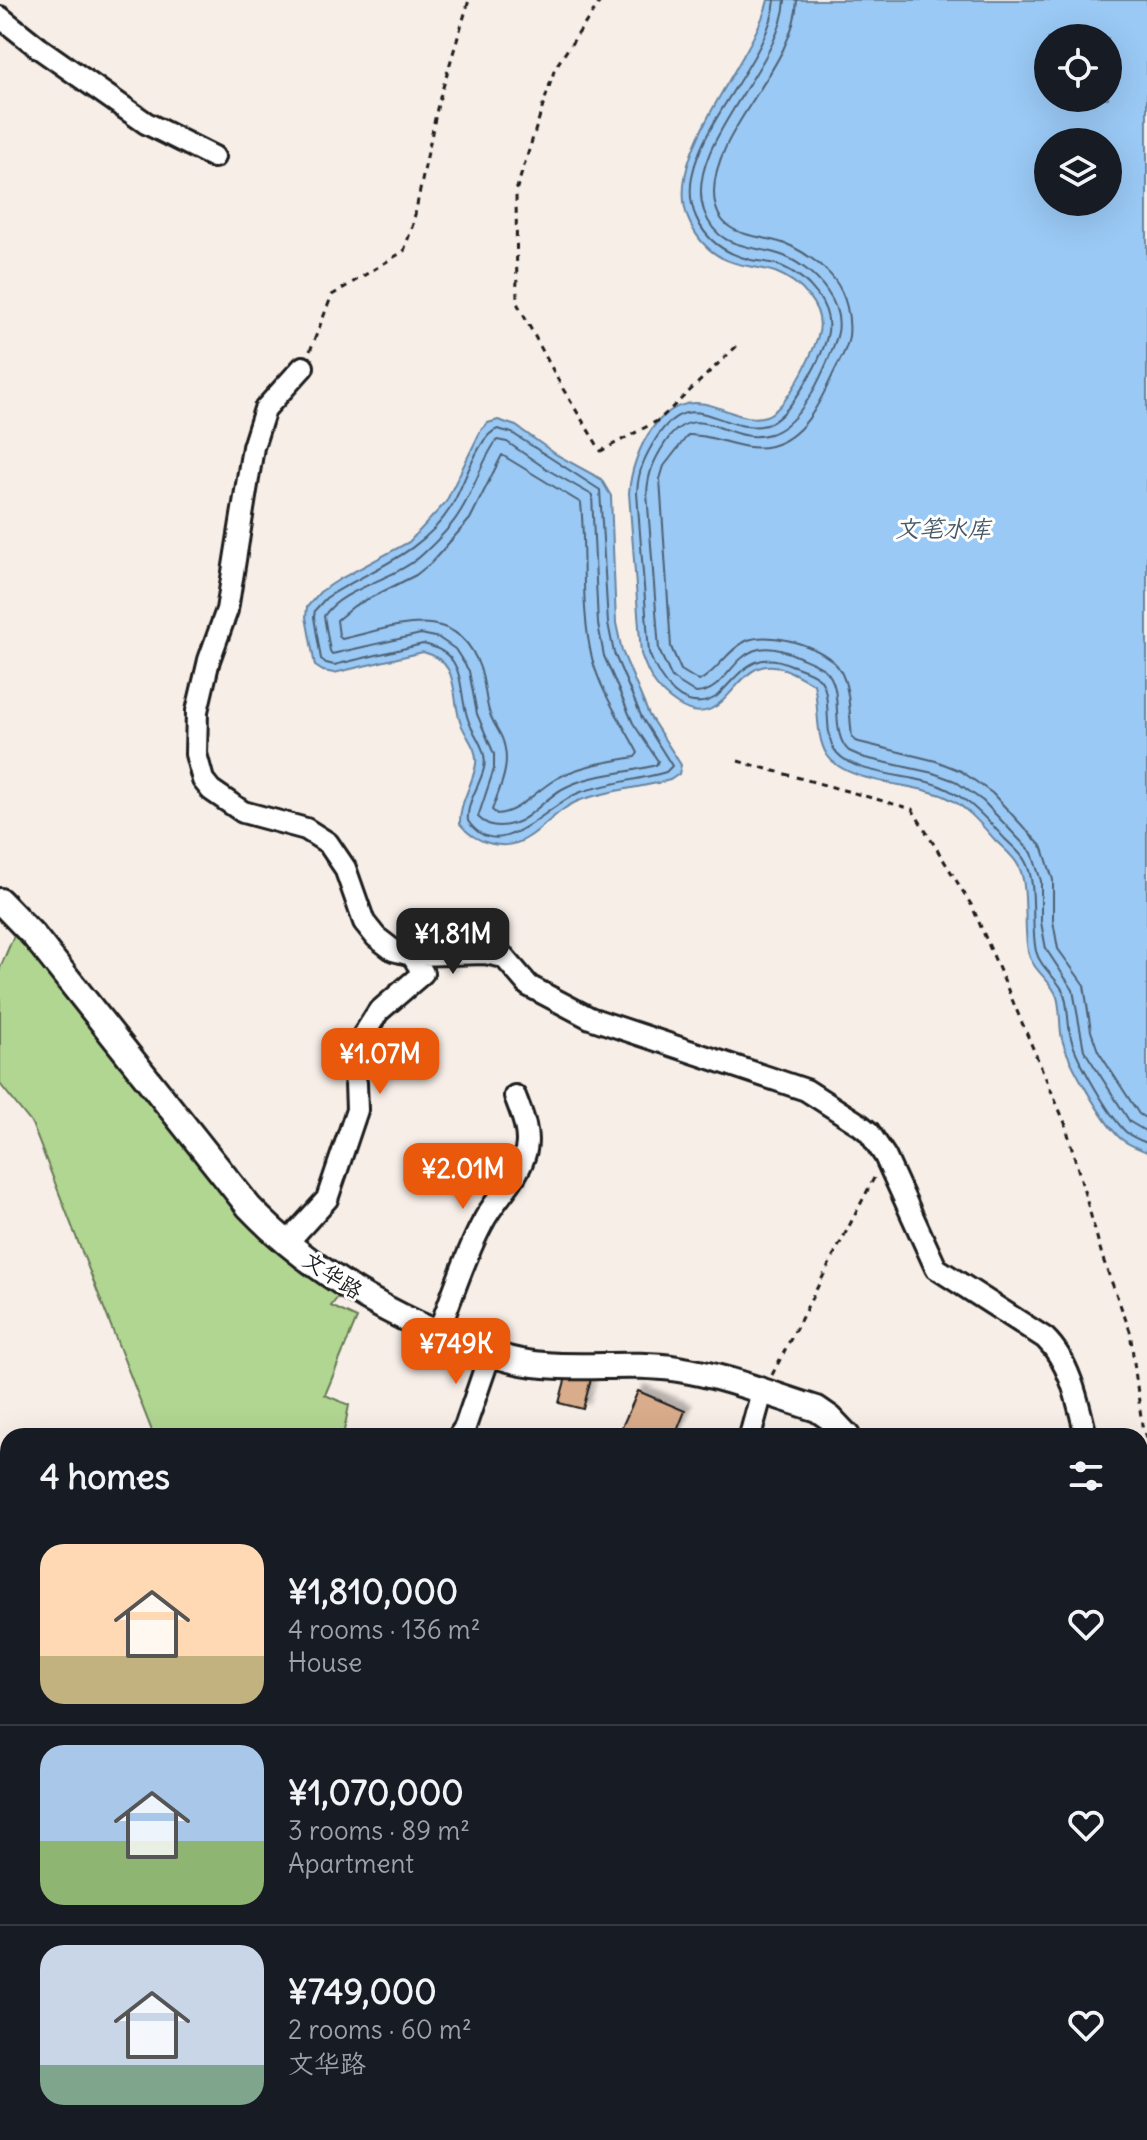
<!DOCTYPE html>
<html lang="en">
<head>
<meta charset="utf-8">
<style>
	:root { --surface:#171b24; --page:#242831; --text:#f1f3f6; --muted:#9ea1a6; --line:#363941; --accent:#ea580c }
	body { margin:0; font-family:Delius,"LXGW WenKai TC",sans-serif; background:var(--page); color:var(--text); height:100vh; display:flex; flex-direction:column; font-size:30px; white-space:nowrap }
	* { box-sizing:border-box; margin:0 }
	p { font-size:26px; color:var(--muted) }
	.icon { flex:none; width:44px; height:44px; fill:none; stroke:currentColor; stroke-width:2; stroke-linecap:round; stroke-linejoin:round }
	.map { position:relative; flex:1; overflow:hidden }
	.panel { position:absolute; left:0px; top:1428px; width:1148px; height:712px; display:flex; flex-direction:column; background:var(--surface); border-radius:24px 24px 0 0; box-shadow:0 8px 32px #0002 }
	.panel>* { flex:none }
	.tools { position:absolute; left:1034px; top:24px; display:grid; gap:16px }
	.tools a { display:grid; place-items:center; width:88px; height:88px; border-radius:50%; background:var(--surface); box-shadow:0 8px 32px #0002; font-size:40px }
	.price { position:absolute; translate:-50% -68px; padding:0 18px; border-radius:16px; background:var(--accent); color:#fff; font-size:26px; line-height:52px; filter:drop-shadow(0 2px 4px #0008) }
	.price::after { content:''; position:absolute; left:50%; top:48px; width:24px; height:18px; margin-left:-12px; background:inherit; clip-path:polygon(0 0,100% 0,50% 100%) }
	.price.current { background:#222; color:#fff }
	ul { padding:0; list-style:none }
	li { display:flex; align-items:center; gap:24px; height:200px; padding:0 40px }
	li+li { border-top:2px solid var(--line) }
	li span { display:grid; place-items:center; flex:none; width:224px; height:160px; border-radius:24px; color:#555 }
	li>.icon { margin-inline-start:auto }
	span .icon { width:96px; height:96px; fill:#fffc; stroke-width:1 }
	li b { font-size:34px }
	h2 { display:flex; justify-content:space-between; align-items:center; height:96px; padding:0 40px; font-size:34px }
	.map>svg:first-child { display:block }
</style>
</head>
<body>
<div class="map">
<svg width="1147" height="2140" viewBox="0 0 1147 2140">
	<defs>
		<filter id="shadow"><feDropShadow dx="6" dy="-6" stdDeviation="2" flood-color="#0004"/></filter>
	</defs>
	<rect width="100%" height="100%" fill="#f7eee8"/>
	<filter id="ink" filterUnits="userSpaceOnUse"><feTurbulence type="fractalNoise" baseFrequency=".0125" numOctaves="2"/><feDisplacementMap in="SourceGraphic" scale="16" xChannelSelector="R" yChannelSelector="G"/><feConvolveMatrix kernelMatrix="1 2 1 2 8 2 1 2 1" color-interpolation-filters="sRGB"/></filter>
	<g filter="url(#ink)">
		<path fill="#b1d691" stroke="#667956" stroke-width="2" d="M 15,933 L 237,1205 L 303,1271 L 341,1293 L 331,1306 L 357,1318 L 325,1395 L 349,1405 L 343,1436 L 154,1436 L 32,1124 L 0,1084 L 0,968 Z
			M 1147,1954 L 1147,2140 L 486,2140 L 497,2132 L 1140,2132 L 1140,1958 Z"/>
		<path fill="#9ac9f5" stroke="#68849e" stroke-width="2" fill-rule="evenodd" d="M 768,0 L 1147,0 L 1147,1152 C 1138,1148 1128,1145 1120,1138 C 1103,1122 1068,1062 1062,1039 C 1059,1026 1061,1010 1057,997 C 1051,979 1032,971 1028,951 C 1023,927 1029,887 1019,867 C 1015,857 1003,848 995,840 C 981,824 966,806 946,797 C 915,783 846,784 827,755 C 815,736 819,705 814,684 C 801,678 782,664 767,666 C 733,668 723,734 677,704 C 657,691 649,677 641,654 L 629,493 C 632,451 662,389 713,406 C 730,411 748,422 766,416 C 787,409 811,357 818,336 C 827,308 799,281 775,272 C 757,266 738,267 722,258 C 707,250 697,238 690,223 C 658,158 753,64 768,0 ZM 1048,38 L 1108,38 L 1108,98 L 1048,98 ZM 1048,142 L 1108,142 L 1108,202 L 1048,202 Z
			M 498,420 L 516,426 L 557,455 L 601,479 L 611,496 L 616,623 L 622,651 L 649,715 L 681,765 L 679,774 L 670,780 C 640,788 608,790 578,801 C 558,809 545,827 527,838 C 506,852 475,844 460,824 C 459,802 473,785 476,764 C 478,749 466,737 461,724 C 450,695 462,662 423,652 L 334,673 L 323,671 L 315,666 L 306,617 L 307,607 L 320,592 L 340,579 L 409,542 L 446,502 L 481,430 L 488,423 Z"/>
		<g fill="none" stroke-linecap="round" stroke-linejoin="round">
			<path stroke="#4e6173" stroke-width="2" d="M 775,0 C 770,66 666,151 696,217 C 706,241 726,254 751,260 C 761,262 772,262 781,266 C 807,277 835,306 827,337 C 821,359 790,418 766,425 C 722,436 693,383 657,437 C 645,456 638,470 637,493 L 649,653 C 659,680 683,716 716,697 C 741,673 754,648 791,665 C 799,668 812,672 819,678 C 834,693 821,736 837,753 C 854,773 903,775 928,782 C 962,791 982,814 1005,839 C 1011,845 1021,853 1025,861 C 1038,883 1030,924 1036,951 C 1040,967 1055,976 1063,991 C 1069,1005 1067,1023 1071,1038 C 1076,1059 1110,1117 1126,1132 C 1132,1137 1139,1140 1147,1143
				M 785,0 C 782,67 682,146 704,211 C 718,252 753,244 784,256 C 815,269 850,307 835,342 C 824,372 802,424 770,434 C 728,447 697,395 665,443 C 654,460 648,473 647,493 L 659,650 L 672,678 L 696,693 C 736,691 732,626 797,656 C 806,660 818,664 825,670 C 846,688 828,733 849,751 L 865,758 L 933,773 L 955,781 L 983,801 L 1032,853 L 1041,881 L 1041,922 L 1046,949 L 1073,990 L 1084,1050 L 1130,1122 L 1147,1132
				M 797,0 C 795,67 713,130 714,193 C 715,242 760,232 791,246 C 805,253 824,266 834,279 C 846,295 851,317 849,336 C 848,348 840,360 835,370 C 821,399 806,437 771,446 C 742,453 716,434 688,435 L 664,466 L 660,479 L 671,647 L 681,670 L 699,681 C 717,672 727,650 746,641 C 770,630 827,647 840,670 C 851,689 849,716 852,737 L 855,741 L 936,761 L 961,771 L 992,793 L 1043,848 L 1053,880 L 1053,921 L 1058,949 L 1084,985 L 1091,1031 L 1098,1051 L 1139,1114 L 1147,1119
				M 498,429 L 512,433 L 600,490 L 608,623 L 614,653 L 642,718 L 672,766 L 666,772 C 638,780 609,783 581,792 C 549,802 500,868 468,821 C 466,802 480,786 484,768 C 488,751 475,737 469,722 C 456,690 470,654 423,644 L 334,665 L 326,663 L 321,659 L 314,617 L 315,610 L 326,598 C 370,569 421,555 451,507 C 463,489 478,434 498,429 Z
				M 497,440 L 507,442 L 548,470 L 592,495 L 598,624 L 604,656 L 633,723 L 658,761 L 656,765 C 626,774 592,773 564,788 C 546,797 531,819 512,824 C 499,828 488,827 478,817 L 494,769 L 494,754 L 477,714 L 469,671 L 455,649 L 439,638 L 421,634 L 332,654 L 330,651 L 324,616 C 342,588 397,579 423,554 C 436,542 451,527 460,512 C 475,489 481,461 497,440 Z
				M 502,455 L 581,503 C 586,554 580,608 592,658 C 601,693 622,722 638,753 L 635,757 C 609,762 579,765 556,779 C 535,791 520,812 497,814 L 492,810 C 501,785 512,764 502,738 C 498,729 491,720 489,711 C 485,697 485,682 480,668 C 457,599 393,628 342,639 L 339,636 L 337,620 L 354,606 L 416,575 L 431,563 L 470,519 Z"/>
		</g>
		<path fill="#d9ac8b" stroke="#1c1c1c" stroke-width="2" filter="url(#shadow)" d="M 567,1373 L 591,1379 L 583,1409 L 559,1403 Z
			M 638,1391 L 685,1411 L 675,1436 L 618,1436 Z"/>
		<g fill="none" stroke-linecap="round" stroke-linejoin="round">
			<defs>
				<path id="minor" d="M 0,17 L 39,48 L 146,123 L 214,157
					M 303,367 L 265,409 L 253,447 L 227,610 L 209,660 L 197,711 L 196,754 L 203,780 L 211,790 L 243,812 L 306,829 L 328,843 L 345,868 L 364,922 L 376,937 L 393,950 L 412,955 L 485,953 L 504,957 L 529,986 L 590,1018 L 806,1090 L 859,1124 L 869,1132 L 885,1156 L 936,1268 L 1045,1338 C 1070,1362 1078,1402 1086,1436
					M 287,1243 L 327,1199 L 357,1110 L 356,1083 L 349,1058 L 378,1012 L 423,973 L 412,955
					M 438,1333 C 452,1297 464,1258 482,1224 C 495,1197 519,1180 526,1150 C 530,1132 521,1112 515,1096
					M 459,1436 L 465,1427 L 490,1354
					M 750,1436 L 762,1392
					M 1140,1805 L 1147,1801
					M 173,2140 L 177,2132
					M 469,2140 L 479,2132"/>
				<path id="tertiary" d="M 0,901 L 34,936 L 249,1207 C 305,1266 376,1308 451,1339 C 481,1351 512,1363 544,1365 C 589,1369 633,1362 678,1369 C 725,1376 772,1395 817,1409 L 830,1418 L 847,1436"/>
			</defs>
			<use href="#minor" stroke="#1c1c1c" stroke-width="26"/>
			<use href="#tertiary" stroke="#1c1c1c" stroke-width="30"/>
			<path stroke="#1c1c1c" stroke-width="3" stroke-dasharray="6 6" stroke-linecap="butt" d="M 601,0 L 555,68 L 516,191 L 517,303 L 563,389 L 601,451 L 659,420 L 740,343
				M 310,351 L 332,295 L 404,251 L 413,224 L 438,104 L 469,0
				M 738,761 L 912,809 L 972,906 L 1065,1123 L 1103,1259 L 1130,1331 L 1142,1425 L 1147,1441
				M 772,1375 L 875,1176
				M 636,2132 L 660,2140"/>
			<use href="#minor" stroke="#fff" stroke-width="20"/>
			<use href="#tertiary" stroke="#fff" stroke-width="24"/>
		</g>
	</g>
	<g text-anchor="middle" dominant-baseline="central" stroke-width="6" stroke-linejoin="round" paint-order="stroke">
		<g font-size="22" fill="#1c1c1c" stroke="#fff">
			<text transform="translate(333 1275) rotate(33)">文华路</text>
		</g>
		<g font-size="24" font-style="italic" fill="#485968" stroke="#fff">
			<text x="943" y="528">文笔水库</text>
		</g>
	</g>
</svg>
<div class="tools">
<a><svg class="icon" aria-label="locate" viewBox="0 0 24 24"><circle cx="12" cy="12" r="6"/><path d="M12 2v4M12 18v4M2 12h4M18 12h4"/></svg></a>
<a><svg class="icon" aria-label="layers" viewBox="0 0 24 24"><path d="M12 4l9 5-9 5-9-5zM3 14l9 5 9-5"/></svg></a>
</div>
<b class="price current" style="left:453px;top:976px">¥1.81M</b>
<b class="price" style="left:380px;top:1096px">¥1.07M</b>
<b class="price" style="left:463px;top:1211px">¥2.01M</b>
<b class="price" style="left:456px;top:1386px">¥749K</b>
<section class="panel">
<h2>4 homes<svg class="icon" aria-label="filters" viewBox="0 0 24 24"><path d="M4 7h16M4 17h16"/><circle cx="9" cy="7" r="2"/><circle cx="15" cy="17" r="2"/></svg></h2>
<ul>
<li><span style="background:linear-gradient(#ffd9b3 70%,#c2b280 0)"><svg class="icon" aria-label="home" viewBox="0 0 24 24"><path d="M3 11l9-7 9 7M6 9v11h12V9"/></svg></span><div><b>¥1,810,000</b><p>4 rooms · 136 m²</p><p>House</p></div><svg class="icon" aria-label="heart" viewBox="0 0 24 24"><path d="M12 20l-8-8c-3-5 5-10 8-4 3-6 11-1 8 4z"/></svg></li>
<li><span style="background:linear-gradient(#a9c7e8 60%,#8fb573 0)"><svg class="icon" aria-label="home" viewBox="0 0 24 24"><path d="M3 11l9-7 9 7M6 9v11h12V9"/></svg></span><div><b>¥1,070,000</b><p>3 rooms · 89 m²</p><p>Apartment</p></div><svg class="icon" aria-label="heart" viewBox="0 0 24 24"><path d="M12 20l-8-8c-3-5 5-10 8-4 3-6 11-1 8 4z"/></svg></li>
<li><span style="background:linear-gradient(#c9d6e8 75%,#7fa58c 0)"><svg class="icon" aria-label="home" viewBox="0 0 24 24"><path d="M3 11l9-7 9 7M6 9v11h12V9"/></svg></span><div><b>¥749,000</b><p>2 rooms · 60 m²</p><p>文华路</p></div><svg class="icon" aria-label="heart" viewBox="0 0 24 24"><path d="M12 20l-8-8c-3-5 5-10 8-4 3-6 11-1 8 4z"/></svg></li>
</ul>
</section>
</div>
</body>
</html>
